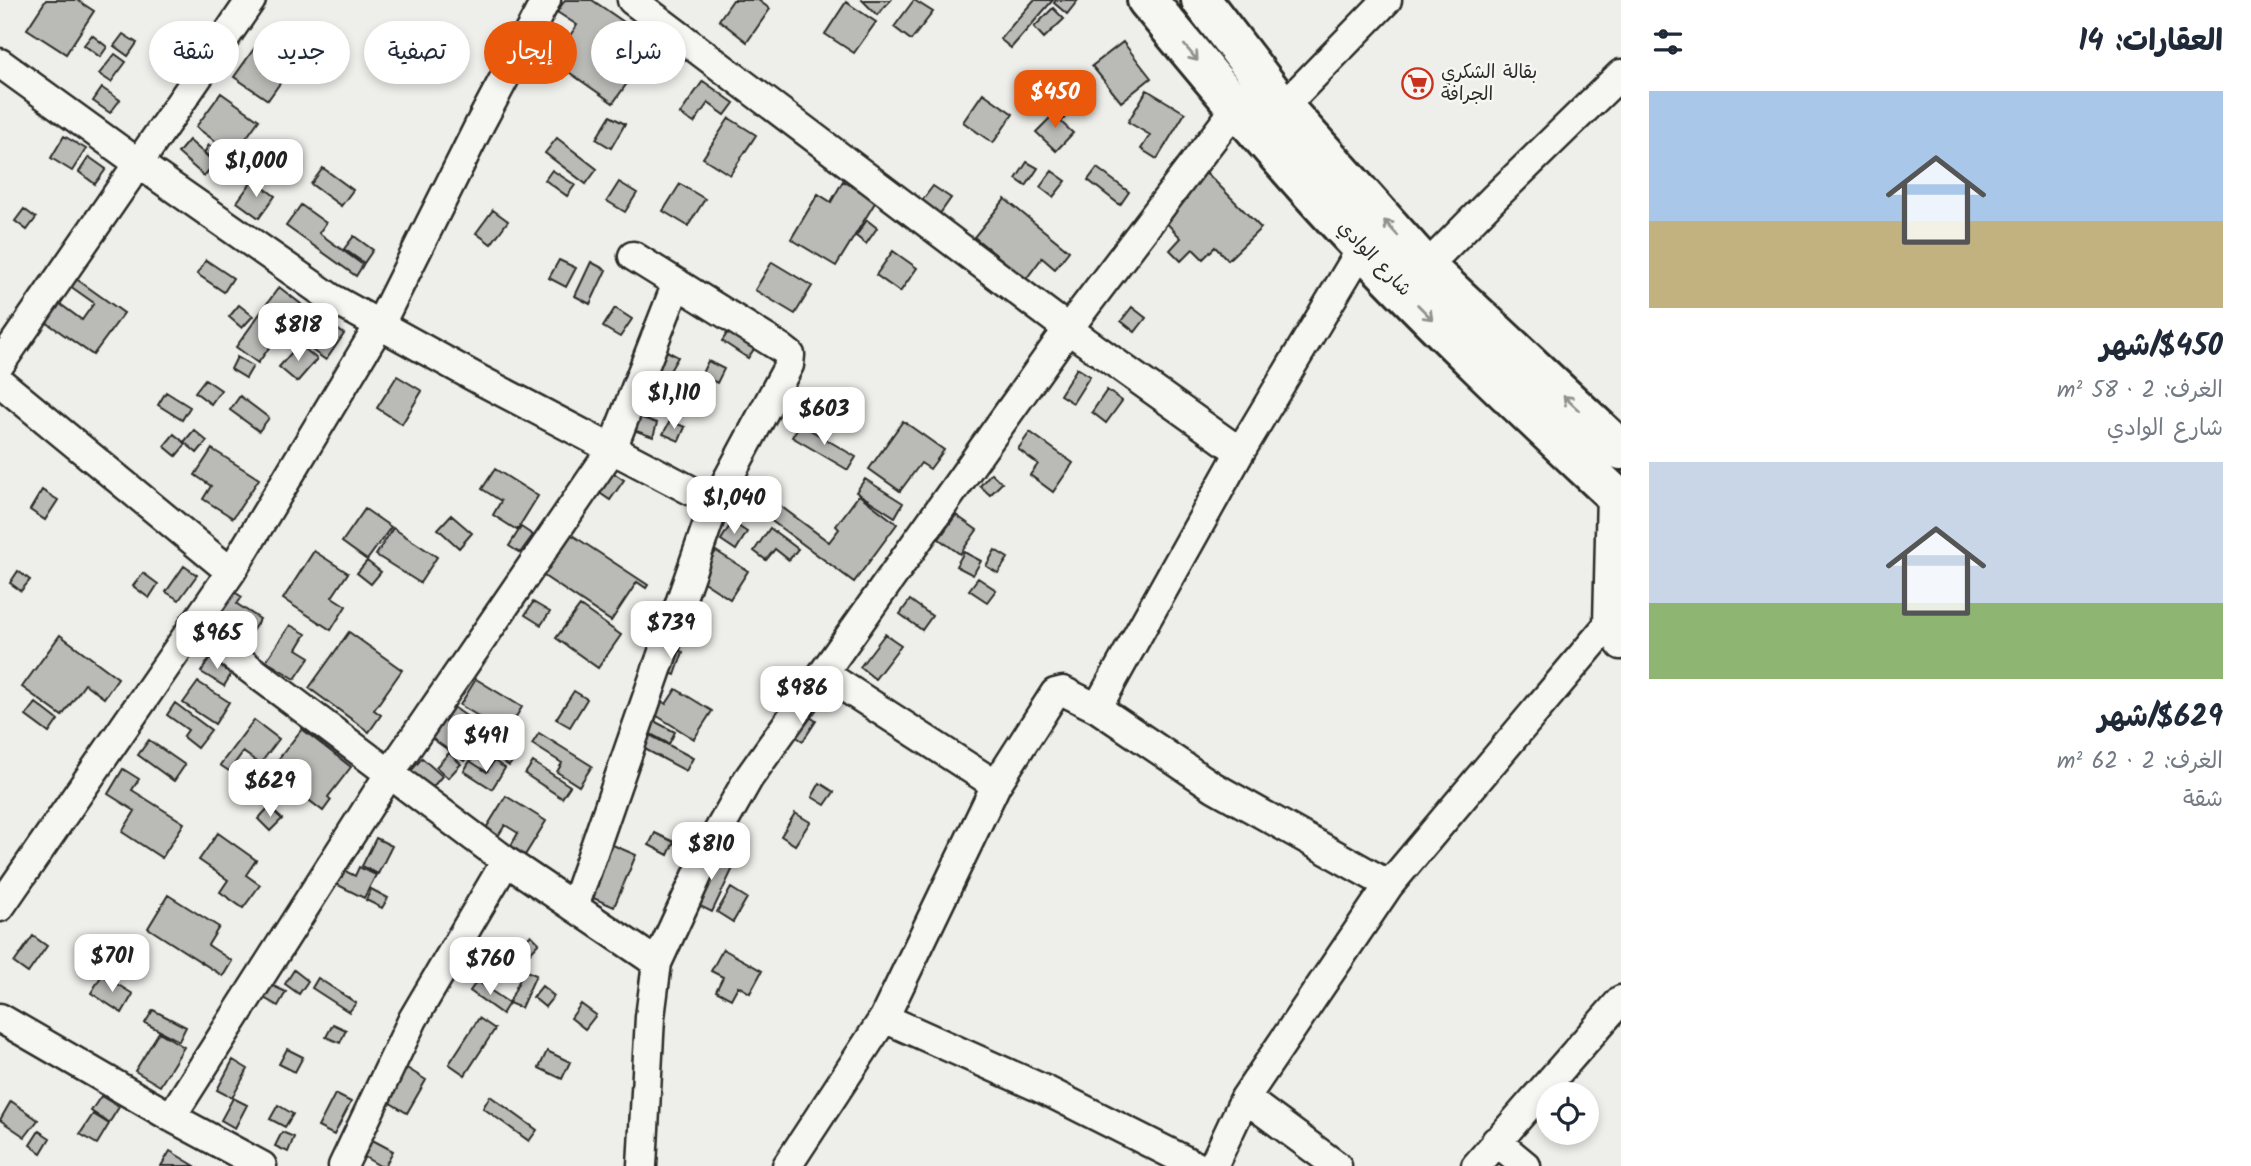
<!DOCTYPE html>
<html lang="ar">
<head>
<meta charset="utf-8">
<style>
	:root { --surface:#fff; --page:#f2f2f3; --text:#1f2937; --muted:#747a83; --accent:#ea580c }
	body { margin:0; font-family:Kalam,"Playpen Sans Arabic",sans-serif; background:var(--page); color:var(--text); direction:rtl; height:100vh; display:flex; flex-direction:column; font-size:26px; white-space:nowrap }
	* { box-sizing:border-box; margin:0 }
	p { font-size:23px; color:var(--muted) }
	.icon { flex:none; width:38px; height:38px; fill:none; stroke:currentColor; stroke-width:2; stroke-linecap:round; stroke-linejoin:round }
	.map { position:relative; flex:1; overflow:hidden; direction:ltr }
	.sheet { display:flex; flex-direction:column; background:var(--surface); width:630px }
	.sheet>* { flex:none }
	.hud { position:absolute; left:21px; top:21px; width:665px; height:63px; direction:rtl; display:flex; gap:14px }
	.buttons { position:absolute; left:1536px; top:1082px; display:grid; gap:14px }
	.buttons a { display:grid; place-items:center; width:63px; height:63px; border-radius:50%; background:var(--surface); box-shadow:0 4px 10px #0003; font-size:35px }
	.price { position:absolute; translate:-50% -60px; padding:0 16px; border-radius:14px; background:#fff; color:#222; font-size:23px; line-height:46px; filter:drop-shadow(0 2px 4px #0008) }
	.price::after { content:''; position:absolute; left:50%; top:42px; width:21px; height:16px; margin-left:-10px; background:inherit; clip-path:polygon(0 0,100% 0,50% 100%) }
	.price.active { background:var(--accent); color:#fff }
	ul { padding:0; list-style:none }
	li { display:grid; align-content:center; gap:14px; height:371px; padding:0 28px }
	li span { display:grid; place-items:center; height:217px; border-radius:0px; color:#555 }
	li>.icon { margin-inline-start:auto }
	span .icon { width:126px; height:126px; fill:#fffc; stroke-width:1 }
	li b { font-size:30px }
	h2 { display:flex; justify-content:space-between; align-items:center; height:84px; padding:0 28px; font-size:30px }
	.chip { padding:0 24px; border-radius:32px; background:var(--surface); box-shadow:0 4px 10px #0003; font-size:24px; line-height:63px }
	.chip.active { background:var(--accent); color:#fff }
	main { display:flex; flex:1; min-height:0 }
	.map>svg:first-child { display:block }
</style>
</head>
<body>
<main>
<section class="sheet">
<h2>العقارات: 14<svg class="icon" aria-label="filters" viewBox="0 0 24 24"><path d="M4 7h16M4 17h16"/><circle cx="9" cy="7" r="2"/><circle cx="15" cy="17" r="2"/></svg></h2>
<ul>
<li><span style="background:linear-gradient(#a9c7e8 60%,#c2b280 0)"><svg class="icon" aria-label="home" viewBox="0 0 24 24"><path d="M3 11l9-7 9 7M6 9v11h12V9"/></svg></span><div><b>$450/شهر</b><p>الغرف: 2 · 58 m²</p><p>شارع الوادي</p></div></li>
<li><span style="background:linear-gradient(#c9d6e8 65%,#8fb573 0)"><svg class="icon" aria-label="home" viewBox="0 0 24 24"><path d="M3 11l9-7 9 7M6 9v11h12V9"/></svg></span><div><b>$629/شهر</b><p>الغرف: 2 · 62 m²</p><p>شقة</p></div></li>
</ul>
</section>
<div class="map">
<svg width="1621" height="1166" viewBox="0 0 1621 1166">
	<rect width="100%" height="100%" fill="#eeeeea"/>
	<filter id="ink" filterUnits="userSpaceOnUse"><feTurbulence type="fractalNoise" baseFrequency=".0143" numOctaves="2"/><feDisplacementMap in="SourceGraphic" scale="14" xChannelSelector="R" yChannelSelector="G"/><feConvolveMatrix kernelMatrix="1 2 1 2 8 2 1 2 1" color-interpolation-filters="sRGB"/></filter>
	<g filter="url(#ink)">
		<path fill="#babab7" stroke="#2b2b2b" stroke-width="2" d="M 46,0 L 77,0 L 94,11 L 66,54 L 27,29 Z
			M 565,0 L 592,0 L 637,31 L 617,60 L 635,72 L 613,103 L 553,61 L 577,25 L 557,12 Z
			M 733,0 L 758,0 L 770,9 L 747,42 L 719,20 Z
			M 862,0 L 891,0 L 877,15 Z
			M 914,0 L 933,12 L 911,40 L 894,27 Z
			M 1034,0 L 1053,0 L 1011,48 L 1000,39 Z
			M 1056,0 L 1078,0 L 1067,14 L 1054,3 Z
			M 846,2 L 876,22 L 854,53 L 825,34 Z
			M 1053,8 L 1064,19 L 1044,38 L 1034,27 Z
			M 392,27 L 421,45 L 401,78 L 371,60 Z
			M 123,34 L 137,43 L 128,56 L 114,46 Z
			M 92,35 L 107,47 L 100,57 L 84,45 Z
			M 1123,42 L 1151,78 L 1121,102 L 1092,66 Z
			M 256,46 L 290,69 L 268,100 L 234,77 Z
			M 115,54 L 126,62 L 111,82 L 99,74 Z
			M 703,81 L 734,103 L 725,115 L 708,103 L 694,123 L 680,114 Z
			M 102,88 L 120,100 L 110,113 L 93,101 Z
			M 1147,90 L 1185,113 L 1157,159 L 1141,149 L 1150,135 L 1128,122 Z
			M 221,93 L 259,120 L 234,155 L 196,127 Z
			M 983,93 L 1013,114 L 993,143 L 963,122 Z
			M 1061,107 L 1068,114 L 1061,122 L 1073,133 L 1056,151 L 1036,132 Z
			M 610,116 L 625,124 L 611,148 L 596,139 Z
			M 729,118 L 756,135 L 730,175 L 703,158 Z
			M 64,136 L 86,149 L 72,171 L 51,158 Z
			M 557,138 L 597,169 L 586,184 L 545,153 Z
			M 189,140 L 215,163 L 204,176 L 178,153 Z
			M 258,140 L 276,153 L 266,166 L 248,153 Z
			M 209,145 L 227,157 L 222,164 L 204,153 Z
			M 89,157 L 106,169 L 95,184 L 79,172 Z
			M 1027,162 L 1038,168 L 1026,186 L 1016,179 Z
			M 1196,162 L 1261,228 L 1228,260 L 1215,247 L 1203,259 L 1193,249 L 1181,261 L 1170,250 L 1181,238 L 1155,211 Z
			M 323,168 L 353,190 L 341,206 L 311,184 Z
			M 1097,168 L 1129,192 L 1120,205 L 1088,180 Z
			M 552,170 L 575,185 L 567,196 L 545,180 Z
			M 1052,171 L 1066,181 L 1053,197 L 1040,187 Z
			M 253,180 L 275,196 L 259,218 L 237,202 Z
			M 843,181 L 876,201 L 836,266 L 791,239 L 818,194 L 831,202 Z
			M 619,182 L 637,193 L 625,212 L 607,201 Z
			M 680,184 L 705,199 L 688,226 L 663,211 Z
			M 933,186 L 951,198 L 939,215 L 921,202 Z
			M 1005,199 L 1069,251 L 1055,269 L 1042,258 L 1026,279 L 974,237 Z
			M 301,205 L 326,223 L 319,233 L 363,265 L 356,276 L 286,226 Z
			M 24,209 L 36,218 L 27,230 L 15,221 Z
			M 493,210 L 508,221 L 491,244 L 476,233 Z
			M 867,220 L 877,228 L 866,244 L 856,236 Z
			M 354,236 L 373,250 L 364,263 L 344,249 Z
			M 893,251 L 917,268 L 900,292 L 876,275 Z
			M 206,260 L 233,278 L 224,292 L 197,274 Z
			M 559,260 L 576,268 L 566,287 L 549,278 Z
			M 591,262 L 606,270 L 590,304 L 575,296 Z
			M 772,262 L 812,286 L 795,314 L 755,290 Z
			M 68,273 L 124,313 L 93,355 L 43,320 L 56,301 L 82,320 L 94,303 L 63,281 Z
			M 279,287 L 301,304 L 258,363 L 236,347 Z
			M 239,305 L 253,316 L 242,328 L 229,317 Z
			M 1132,307 L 1146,318 L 1135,332 L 1121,321 Z
			M 615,308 L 632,319 L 620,337 L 603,327 Z
			M 318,315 L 344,334 L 326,360 L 299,341 Z
			M 728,332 L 754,349 L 748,358 L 722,341 Z
			M 299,344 L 317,359 L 297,382 L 279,367 Z
			M 663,349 L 678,357 L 661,386 L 647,378 Z
			M 237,357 L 253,366 L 246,378 L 231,369 Z
			M 708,361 L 724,369 L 717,383 L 701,375 Z
			M 1077,368 L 1090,376 L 1073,403 L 1060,395 Z
			M 397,376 L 422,391 L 402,424 L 377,408 Z
			M 205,379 L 221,390 L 211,404 L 195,392 Z
			M 1107,390 L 1122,401 L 1106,423 L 1092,412 Z
			M 166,392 L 190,407 L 182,420 L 158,405 Z
			M 814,393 L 842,411 L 834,424 L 806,407 Z
			M 240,396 L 269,418 L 259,431 L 230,410 Z
			M 849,406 L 862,416 L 852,430 L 839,420 Z
			M 630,414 L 657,423 L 653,437 L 625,427 Z
			M 670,421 L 685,427 L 679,441 L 663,434 Z
			M 903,421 L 944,450 L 930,469 L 921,463 L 900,491 L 869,469 Z
			M 800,424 L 856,457 L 848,470 L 792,437 Z
			M 194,430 L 207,441 L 197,453 L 184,442 Z
			M 1030,432 L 1073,463 L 1053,492 L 1030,475 L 1038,464 L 1018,449 Z
			M 174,434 L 186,444 L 176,456 L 164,446 Z
			M 212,449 L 259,479 L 233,518 L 203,499 L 211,486 L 195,475 Z
			M 602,465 L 624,480 L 610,500 L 588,485 Z
			M 495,469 L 538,496 L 517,530 L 493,515 L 501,501 L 482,489 Z
			M 991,473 L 1002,483 L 990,495 L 980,486 Z
			M 865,479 L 903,503 L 895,517 L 856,492 Z
			M 42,490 L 58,500 L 45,520 L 30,510 Z
			M 859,495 L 897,524 L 854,582 L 761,513 L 771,499 L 829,542 L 839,529 L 836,526 Z
			M 365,509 L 391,527 L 367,560 L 342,542 Z
			M 451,515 L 472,533 L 459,548 L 438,529 Z
			M 956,515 L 977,530 L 960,554 L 939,539 Z
			M 732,522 L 747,532 L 736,550 L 721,540 Z
			M 521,527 L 533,535 L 520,553 L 509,546 Z
			M 393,528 L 437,557 L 420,583 L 376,555 Z
			M 770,528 L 798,549 L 789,560 L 775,549 L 766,560 L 754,551 Z
			M 566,531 L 648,585 L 646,588 L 637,582 L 611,621 L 538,572 Z
			M 995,550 L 1008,558 L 998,573 L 986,566 Z
			M 314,551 L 348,573 L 332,597 L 346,606 L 331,630 L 283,599 Z
			M 716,551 L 748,571 L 730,599 L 699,579 Z
			M 964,552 L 981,561 L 973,575 L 956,566 Z
			M 367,561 L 381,572 L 371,584 L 357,573 Z
			M 184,566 L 197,575 L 179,600 L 166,592 Z
			M 18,571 L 30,580 L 21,591 L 10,583 Z
			M 143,573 L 158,584 L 149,598 L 133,586 Z
			M 978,578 L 996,590 L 987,602 L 969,590 Z
			M 227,587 L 242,597 L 237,604 L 260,619 L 238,652 L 215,637 L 224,623 L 209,614 Z
			M 910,600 L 932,616 L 922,630 L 900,614 Z
			M 533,602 L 550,612 L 541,625 L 525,615 Z
			M 580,606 L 621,635 L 598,668 L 556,638 Z
			M 290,625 L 306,634 L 297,649 L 310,657 L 295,679 L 266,661 Z
			M 349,632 L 402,670 L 374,710 L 381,715 L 369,732 L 309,688 Z
			M 885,634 L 901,645 L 875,679 L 860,667 Z
			M 60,635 L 118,678 L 104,698 L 85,684 L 62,716 L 22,687 Z
			M 667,646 L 683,652 L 675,675 L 659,669 Z
			M 211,656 L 233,671 L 224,686 L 201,672 Z
			M 476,679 L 522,707 L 506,733 L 460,705 Z
			M 198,682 L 229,702 L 215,724 L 183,703 Z
			M 676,689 L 712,711 L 694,739 L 646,709 L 654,696 L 666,704 Z
			M 574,691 L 587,699 L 570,727 L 556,719 Z
			M 438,696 L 486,730 L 464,761 L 416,727 Z
			M 36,703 L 58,720 L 49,733 L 26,716 Z
			M 175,703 L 211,730 L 197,748 L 183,737 L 188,730 L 167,715 Z
			M 801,711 L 816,721 L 803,741 L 788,732 Z
			M 254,720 L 279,739 L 260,764 L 243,752 L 229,771 L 220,765 Z
			M 652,720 L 675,732 L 669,744 L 645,731 Z
			M 302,729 L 351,767 L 328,797 L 331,800 L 323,811 L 270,770 Z
			M 539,733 L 592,766 L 579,786 L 557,772 L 562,763 L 532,744 Z
			M 648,734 L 693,758 L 686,771 L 641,747 Z
			M 498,738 L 519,753 L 509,766 L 489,752 Z
			M 149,740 L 185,765 L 174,781 L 138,755 Z
			M 449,753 L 461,764 L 448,778 L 436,767 Z
			M 422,758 L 442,776 L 432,788 L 411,771 Z
			M 470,761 L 487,772 L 494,761 L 505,768 L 492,789 L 464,771 Z
			M 533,762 L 570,786 L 562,798 L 525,774 Z
			M 123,769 L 139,779 L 132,790 L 184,823 L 162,858 L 122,832 L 135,811 L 108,794 Z
			M 820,783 L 834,792 L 825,805 L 812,797 Z
			M 506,796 L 546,821 L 522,860 L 508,851 L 518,833 L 505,825 L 495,841 L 483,833 Z
			M 269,807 L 282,819 L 270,831 L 258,819 Z
			M 795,813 L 810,822 L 795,845 L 781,836 Z
			M 218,833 L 256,860 L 246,875 L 260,885 L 243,908 L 220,892 L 228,880 L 199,860 Z
			M 655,833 L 674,842 L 668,855 L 649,845 Z
			M 376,838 L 392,846 L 378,874 L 362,866 Z
			M 599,839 L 636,855 L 614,907 L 577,891 Z
			M 705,852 L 734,866 L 712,912 L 692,902 Z
			M 335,866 L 355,876 L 359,867 L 376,875 L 364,898 L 328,880 Z
			M 731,888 L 747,898 L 733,922 L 717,912 Z
			M 371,889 L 388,898 L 382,908 L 366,900 Z
			M 168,895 L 219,927 L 208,945 L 232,961 L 223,976 L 148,928 Z
			M 531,935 L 539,943 L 525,958 L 517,950 Z
			M 33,936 L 47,946 L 28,973 L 14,963 Z
			M 488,940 L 513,958 L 506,969 L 481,951 Z
			M 723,949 L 762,971 L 750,993 L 738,986 L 731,999 L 716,991 L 723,977 L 711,971 Z
			M 294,970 L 308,981 L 299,994 L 285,984 Z
			M 524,970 L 536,975 L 521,1008 L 509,1003 Z
			M 102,975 L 133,994 L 122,1013 L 91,993 Z
			M 318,978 L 356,1003 L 349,1012 L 312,988 Z
			M 477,981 L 509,1003 L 502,1014 L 470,991 Z
			M 271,985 L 286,992 L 278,1006 L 264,998 Z
			M 542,986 L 554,996 L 545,1007 L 533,997 Z
			M 581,1004 L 596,1015 L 585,1029 L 571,1018 Z
			M 153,1010 L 186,1027 L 179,1041 L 145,1023 Z
			M 479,1018 L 495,1029 L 465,1075 L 449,1064 Z
			M 333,1024 L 346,1030 L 340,1043 L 326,1037 Z
			M 159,1032 L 184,1047 L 160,1086 L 135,1071 Z
			M 287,1049 L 303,1057 L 295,1072 L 279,1064 Z
			M 547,1051 L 570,1062 L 562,1079 L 539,1068 Z
			M 233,1060 L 248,1069 L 232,1098 L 217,1090 Z
			M 402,1065 L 426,1080 L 407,1113 L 382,1098 Z
			M 335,1094 L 351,1102 L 334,1135 L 318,1127 Z
			M 101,1096 L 119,1107 L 109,1123 L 91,1111 Z
			M 490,1096 L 537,1130 L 529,1141 L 483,1108 Z
			M 233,1098 L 247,1105 L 235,1128 L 221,1120 Z
			M 11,1101 L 38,1120 L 25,1137 L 0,1120 Z
			M 278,1105 L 293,1114 L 285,1127 L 270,1119 Z
			M 93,1114 L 109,1124 L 97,1144 L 80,1134 Z
			M 39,1131 L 50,1138 L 41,1153 L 30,1145 Z
			M 282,1132 L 294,1137 L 288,1152 L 275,1146 Z
			M 365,1136 L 393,1151 L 385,1166 L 380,1166 L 356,1152 Z
			M 170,1151 L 195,1166 L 161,1166 Z"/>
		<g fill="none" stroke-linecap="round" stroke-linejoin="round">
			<defs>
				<path id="minor" d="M 632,0 L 1068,329 L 1240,452
					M 0,63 L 138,163 L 331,298 L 480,380 L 715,503
					M 1283,107 L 1387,0
					M 1426,267 L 1494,198 L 1621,74
					M 0,364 L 251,0
					M 0,382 L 231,572
					M 1611,492 L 1608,625 L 1621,645
					M 193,626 L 506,861 L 657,963
					M 823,673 L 996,785 L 1055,693 L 1063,691 L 1097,708 L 1240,452 L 1362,248
					M 1097,708 L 1214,787 L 1389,885
					M 0,907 L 231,572 L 380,324 L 480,124 L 546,0
					M 574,907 L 715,503 L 789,365 L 790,355 L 781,348 L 633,256
					M 0,1018 L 171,1117 L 262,1166
					M 884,1018 L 1045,1090 L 1196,1166
					M 1245,1098 L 1337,1166
					M 171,1117 L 390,773 L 612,449 L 677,283
					M 1496,1141 L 1526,1166
					M 343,1166 L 413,1019 L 506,861
					M 642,1166 L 650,1017 L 657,963 L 714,839 L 748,779 L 1068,329 L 1236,108
					M 787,1166 L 884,1018 L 996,785
					M 1213,1166 L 1245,1098 L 1389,885 L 1608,625
					M 1476,1166 L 1621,1000"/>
				<path id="secondary" d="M 1147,0 C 1217,85 1287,169 1363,249 C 1445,336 1533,418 1621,501
					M 1201,0 L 1283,107 L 1426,267 L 1621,450"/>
			</defs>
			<use href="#minor" stroke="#2b2b2b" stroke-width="33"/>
			<use href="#secondary" stroke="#2b2b2b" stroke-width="44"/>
			<use href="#minor" stroke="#f6f6f2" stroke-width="28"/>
			<use href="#secondary" stroke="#f6f6f2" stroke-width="38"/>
		</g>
		<defs><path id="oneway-shaft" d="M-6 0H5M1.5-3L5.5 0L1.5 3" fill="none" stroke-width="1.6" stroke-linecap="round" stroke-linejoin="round" transform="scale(1.75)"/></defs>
		<g stroke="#90908e">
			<use href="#oneway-shaft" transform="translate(1191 53) rotate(50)"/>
			<use href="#oneway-shaft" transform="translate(1391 228) rotate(-132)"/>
			<use href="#oneway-shaft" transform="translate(1425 312) rotate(45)"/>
			<use href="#oneway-shaft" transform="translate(1571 403) rotate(-137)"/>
		</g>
	</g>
	<defs>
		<symbol id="supermarket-ring" viewBox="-11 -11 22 22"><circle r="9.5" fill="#f6f6f2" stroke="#c8321e" stroke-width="1.5"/><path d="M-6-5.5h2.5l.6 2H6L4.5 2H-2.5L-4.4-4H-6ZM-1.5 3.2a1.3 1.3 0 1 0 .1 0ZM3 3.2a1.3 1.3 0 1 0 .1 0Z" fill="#c8321e"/></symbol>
	</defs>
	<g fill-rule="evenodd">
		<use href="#supermarket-ring" x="1400" y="66" width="35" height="35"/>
	</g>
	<g text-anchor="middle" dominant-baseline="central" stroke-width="5" stroke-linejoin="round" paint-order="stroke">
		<g font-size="19" fill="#2b2b2b" stroke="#f6f6f2" text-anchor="start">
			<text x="1441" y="73">بقالة الشكري<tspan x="1441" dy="22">الجرافة</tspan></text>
		</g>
		<g font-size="19" fill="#2b2b2b" stroke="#f6f6f2">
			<text transform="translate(1374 259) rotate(46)">شارع الوادي</text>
		</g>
	</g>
</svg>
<div class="buttons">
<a><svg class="icon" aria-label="locate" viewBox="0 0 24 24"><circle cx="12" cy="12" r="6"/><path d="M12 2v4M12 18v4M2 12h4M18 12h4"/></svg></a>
</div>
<b class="price active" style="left:1055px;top:130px">$450</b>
<b class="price" style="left:256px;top:199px">$1,000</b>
<b class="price" style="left:298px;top:363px">$818</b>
<b class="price" style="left:674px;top:431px">$1,110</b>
<b class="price" style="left:824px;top:447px">$603</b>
<b class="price" style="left:734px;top:536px">$1,040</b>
<b class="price" style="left:671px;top:661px">$739</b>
<b class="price" style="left:217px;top:671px">$965</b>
<b class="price" style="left:802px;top:726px">$986</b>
<b class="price" style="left:486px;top:774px">$491</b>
<b class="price" style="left:270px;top:819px">$629</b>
<b class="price" style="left:711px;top:882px">$810</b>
<b class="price" style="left:112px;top:994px">$701</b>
<b class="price" style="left:490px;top:997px">$760</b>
<div class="hud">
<a class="chip">شراء</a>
<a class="chip active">إيجار</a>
<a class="chip">تصفية</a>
<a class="chip">جديد</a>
<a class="chip">شقة</a>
</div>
</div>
</main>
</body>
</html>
